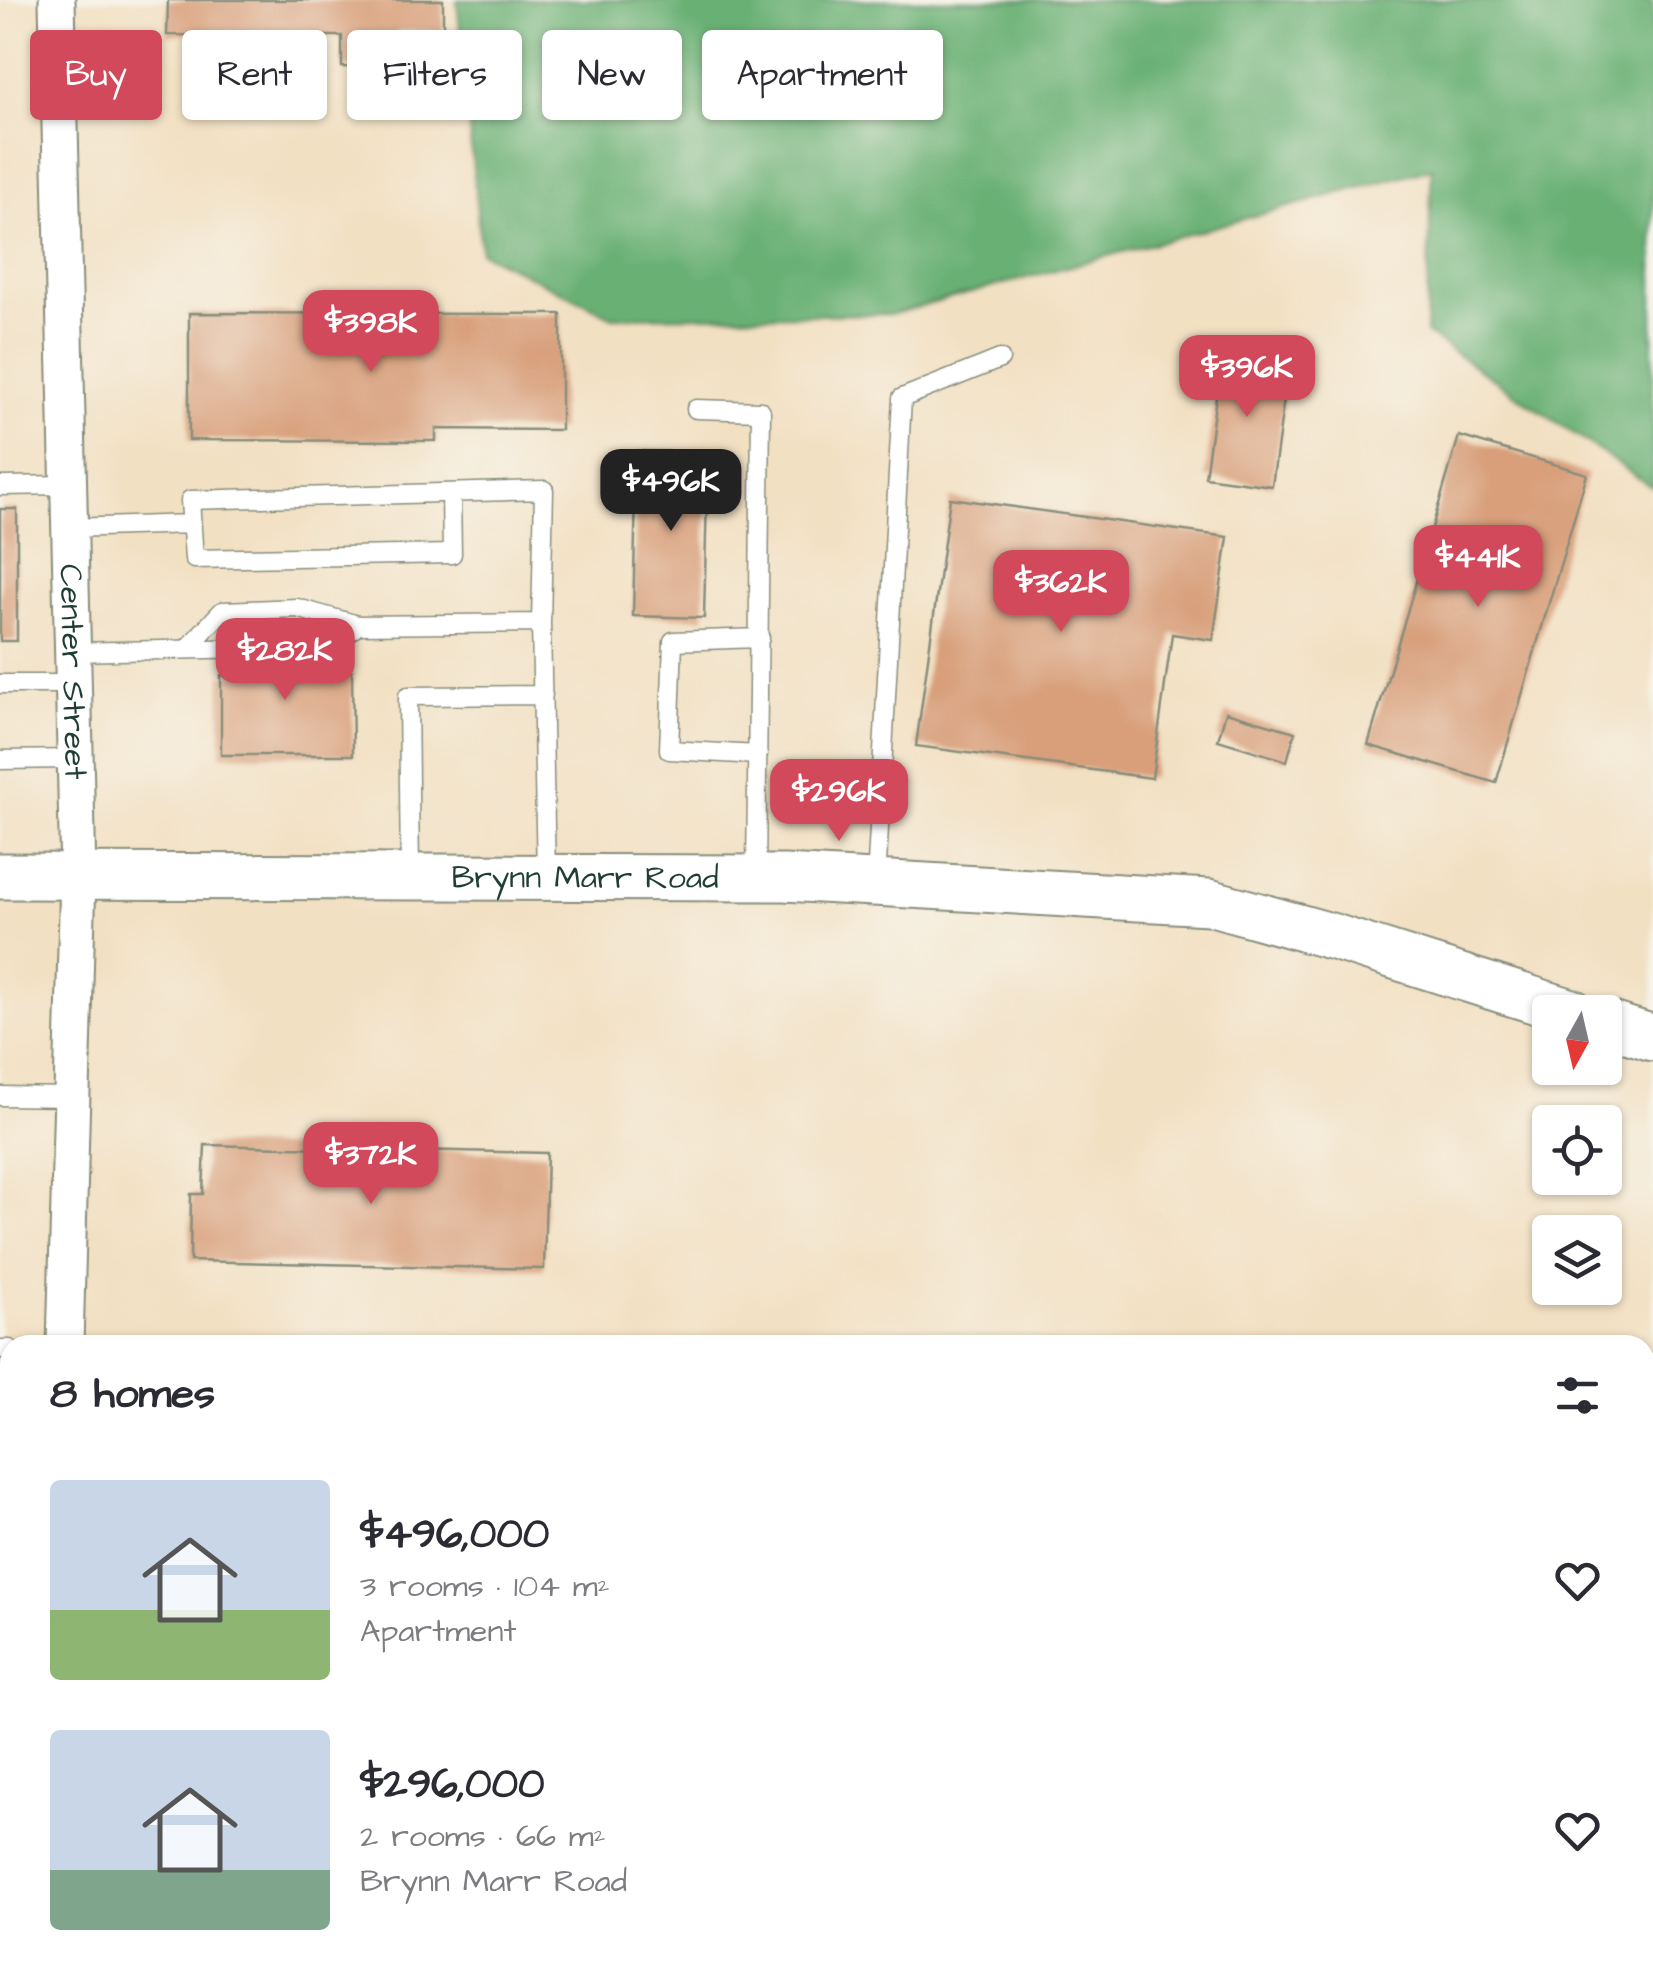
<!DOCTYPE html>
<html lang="en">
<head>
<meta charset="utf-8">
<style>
	:root { --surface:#fff; --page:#f2f2f3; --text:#2b2b33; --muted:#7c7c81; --accent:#d1495b }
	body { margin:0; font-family:"Architects Daughter",sans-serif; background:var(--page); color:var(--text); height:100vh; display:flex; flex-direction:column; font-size:38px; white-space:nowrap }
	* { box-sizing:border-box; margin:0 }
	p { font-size:32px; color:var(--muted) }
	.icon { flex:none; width:55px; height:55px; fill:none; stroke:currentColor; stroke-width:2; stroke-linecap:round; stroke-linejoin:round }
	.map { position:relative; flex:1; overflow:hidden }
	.side { position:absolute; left:0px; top:1335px; width:1655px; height:642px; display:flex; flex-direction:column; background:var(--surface); border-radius:30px 30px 0 0; box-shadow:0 2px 8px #0004 }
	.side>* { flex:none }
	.top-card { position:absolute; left:30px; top:30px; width:1000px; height:90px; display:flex; gap:20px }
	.needle { width:65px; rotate:188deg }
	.buttons { position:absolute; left:1532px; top:995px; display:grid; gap:20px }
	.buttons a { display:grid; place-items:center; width:90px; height:90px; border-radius:10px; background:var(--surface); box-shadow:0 2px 8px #0004; font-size:50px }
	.price { position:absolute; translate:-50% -85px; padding:0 22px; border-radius:20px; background:var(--accent); color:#fff; font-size:32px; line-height:65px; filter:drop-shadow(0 2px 5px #0008) }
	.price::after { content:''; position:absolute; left:50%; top:60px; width:30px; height:22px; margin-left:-15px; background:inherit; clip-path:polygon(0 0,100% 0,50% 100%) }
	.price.current { background:#222; color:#fff }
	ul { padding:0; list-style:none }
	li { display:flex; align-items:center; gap:30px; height:250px; padding:0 50px }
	li span { display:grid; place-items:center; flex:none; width:280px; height:200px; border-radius:10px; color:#555 }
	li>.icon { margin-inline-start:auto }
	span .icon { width:120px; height:120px; fill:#fffc; stroke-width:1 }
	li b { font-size:42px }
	h2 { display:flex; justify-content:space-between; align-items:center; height:120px; padding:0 50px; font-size:42px }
	.pill { padding:0 35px; border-radius:10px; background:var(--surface); box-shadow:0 2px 8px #0004; font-size:35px; line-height:90px }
	.pill.current { background:var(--accent); color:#fff }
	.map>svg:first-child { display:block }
</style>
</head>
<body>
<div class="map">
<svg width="1653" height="1976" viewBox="0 0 1653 1976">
	<rect width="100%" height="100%" fill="#f7f3e8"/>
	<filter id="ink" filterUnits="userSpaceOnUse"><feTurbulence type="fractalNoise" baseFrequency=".01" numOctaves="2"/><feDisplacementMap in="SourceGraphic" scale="20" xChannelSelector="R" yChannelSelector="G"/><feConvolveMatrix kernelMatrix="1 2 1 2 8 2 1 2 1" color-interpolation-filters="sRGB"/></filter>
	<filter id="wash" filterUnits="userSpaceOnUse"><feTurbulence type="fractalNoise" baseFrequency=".0048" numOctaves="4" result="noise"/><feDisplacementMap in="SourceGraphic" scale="40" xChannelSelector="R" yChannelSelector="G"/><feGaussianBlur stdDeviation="2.25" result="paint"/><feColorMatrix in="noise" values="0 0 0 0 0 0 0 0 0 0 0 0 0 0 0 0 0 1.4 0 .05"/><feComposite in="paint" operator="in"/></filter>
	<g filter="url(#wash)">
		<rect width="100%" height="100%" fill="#f2e0c3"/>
		<path fill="#69b075" stroke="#447654" stroke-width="2.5" d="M 457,0 L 1649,0 L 1653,2 L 1653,488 L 1426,333 L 1432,168 L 893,314 L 613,317 L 481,252 Z"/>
		<g id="blocks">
			<path fill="#d89f7a" d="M 168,0 L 443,0 L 443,31 L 397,31 L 396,68 L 342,67 L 342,36 L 167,35 Z
				M 189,313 L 561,314 L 561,430 L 436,429 L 436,441 L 189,440 Z
				M 1222,353 L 1289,362 L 1272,486 L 1205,477 Z
				M 1459,436 L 1587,474 L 1496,783 L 1368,745 Z
				M 637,451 L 708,452 L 704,618 L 633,616 Z
				M 950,498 L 1228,537 L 1213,640 L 1172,634 L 1152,778 L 916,746 Z
				M 0,509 L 17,509 L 17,641 L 0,641 Z
				M 298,625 L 298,671 L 352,671 L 353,755 L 221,755 L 221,675 L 252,675 L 252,626 Z
				M 1226,712 L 1295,732 L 1287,761 L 1218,740 Z
				M 205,1145 L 547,1153 L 544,1269 L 190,1261 L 191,1194 L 203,1194 Z
				M 1645,1600 L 1653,1600 L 1653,1823 L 1645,1823 Z"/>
		</g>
	</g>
	<g filter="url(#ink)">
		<use href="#blocks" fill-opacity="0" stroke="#888e7c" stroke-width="2.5"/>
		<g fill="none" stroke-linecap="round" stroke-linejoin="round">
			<defs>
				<path id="service" d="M 696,409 L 761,411 L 756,877
					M 0,486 L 69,485
					M 451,495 L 452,554 L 194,559 L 190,500 L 544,490 L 541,623 L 546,877
					M 70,528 L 191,524
					M 299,648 L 329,648 L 358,625
					M 187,649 L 222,611 L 297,608 L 358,625 L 541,623
					M 72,652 L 252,648
					M 0,684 L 73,684
					M 758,755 L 669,750 L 673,641 L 760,638
					M 0,760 L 75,759
					M 410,876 L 408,696 L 543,695
					M 876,883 L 902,398 L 1000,359
					M 0,1096 L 72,1097
					M 0,1349 L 10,1349
					M 1645,1892 L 1653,1905
					M 1645,1949 L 1653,1933
					M 1133,1968 L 1133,1976
					M 1297,1968 L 1297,1976
					M 1632,1976 L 1636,1968"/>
				<g id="minor">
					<path id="s1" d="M 57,0 L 78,876 L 65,1345"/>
					<path d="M 48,1976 L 48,1968"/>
				</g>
				<g id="tertiary">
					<path id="s2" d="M 0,876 L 784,878 L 1209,902 L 1334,937 L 1572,1012"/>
					<path d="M 1605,1023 L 1653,1038"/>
				</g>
			</defs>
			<use href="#service" stroke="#888e7c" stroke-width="21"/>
			<use href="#minor" stroke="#888e7c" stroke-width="39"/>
			<use href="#tertiary" stroke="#888e7c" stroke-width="49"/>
			<use href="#service" stroke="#fff" stroke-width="18"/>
			<use href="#minor" stroke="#fff" stroke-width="35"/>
			<use href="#tertiary" stroke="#fff" stroke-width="45"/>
		</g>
	</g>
	<g text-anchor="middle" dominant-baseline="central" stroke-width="8" stroke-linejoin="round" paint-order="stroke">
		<g font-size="32" fill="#1f3d34" stroke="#f7f3e8">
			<text stroke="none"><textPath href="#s1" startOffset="672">Center Street</textPath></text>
			<text stroke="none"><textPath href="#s2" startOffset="585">Brynn Marr Road</textPath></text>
		</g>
	</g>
</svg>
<div class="buttons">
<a><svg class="needle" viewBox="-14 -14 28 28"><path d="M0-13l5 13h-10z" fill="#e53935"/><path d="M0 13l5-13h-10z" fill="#7c7c81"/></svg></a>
<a><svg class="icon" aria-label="locate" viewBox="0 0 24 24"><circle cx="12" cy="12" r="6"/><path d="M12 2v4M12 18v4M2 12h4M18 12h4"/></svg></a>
<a><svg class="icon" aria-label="layers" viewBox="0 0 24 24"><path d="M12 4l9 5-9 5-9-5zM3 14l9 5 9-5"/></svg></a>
</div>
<b class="price" style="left:371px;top:375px">$398K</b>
<b class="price" style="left:1247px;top:420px">$396K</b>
<b class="price current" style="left:671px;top:534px">$496K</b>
<b class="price" style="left:1478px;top:610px">$441K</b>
<b class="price" style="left:1061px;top:635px">$362K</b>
<b class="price" style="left:285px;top:703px">$282K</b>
<b class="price" style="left:839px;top:844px">$296K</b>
<b class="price" style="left:371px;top:1207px">$372K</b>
<div class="top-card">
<a class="pill current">Buy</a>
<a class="pill">Rent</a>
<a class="pill">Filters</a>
<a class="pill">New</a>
<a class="pill">Apartment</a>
</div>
<section class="side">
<h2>8 homes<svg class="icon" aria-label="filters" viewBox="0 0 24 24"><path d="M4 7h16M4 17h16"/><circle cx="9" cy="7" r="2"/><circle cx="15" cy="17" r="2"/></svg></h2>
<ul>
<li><span style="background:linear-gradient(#c9d6e8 65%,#8fb573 0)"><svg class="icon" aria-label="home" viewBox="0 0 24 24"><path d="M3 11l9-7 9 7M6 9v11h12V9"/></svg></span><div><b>$496,000</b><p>3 rooms · 104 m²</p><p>Apartment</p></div><svg class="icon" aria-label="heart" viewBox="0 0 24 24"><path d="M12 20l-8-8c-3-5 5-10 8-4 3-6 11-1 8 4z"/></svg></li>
<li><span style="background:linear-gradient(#c9d6e8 70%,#7fa58c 0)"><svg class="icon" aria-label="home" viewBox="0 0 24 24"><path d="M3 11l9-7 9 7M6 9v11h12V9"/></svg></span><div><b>$296,000</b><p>2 rooms · 66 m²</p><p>Brynn Marr Road</p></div><svg class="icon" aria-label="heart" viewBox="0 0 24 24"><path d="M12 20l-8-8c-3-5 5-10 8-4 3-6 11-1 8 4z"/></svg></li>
</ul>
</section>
</div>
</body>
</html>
